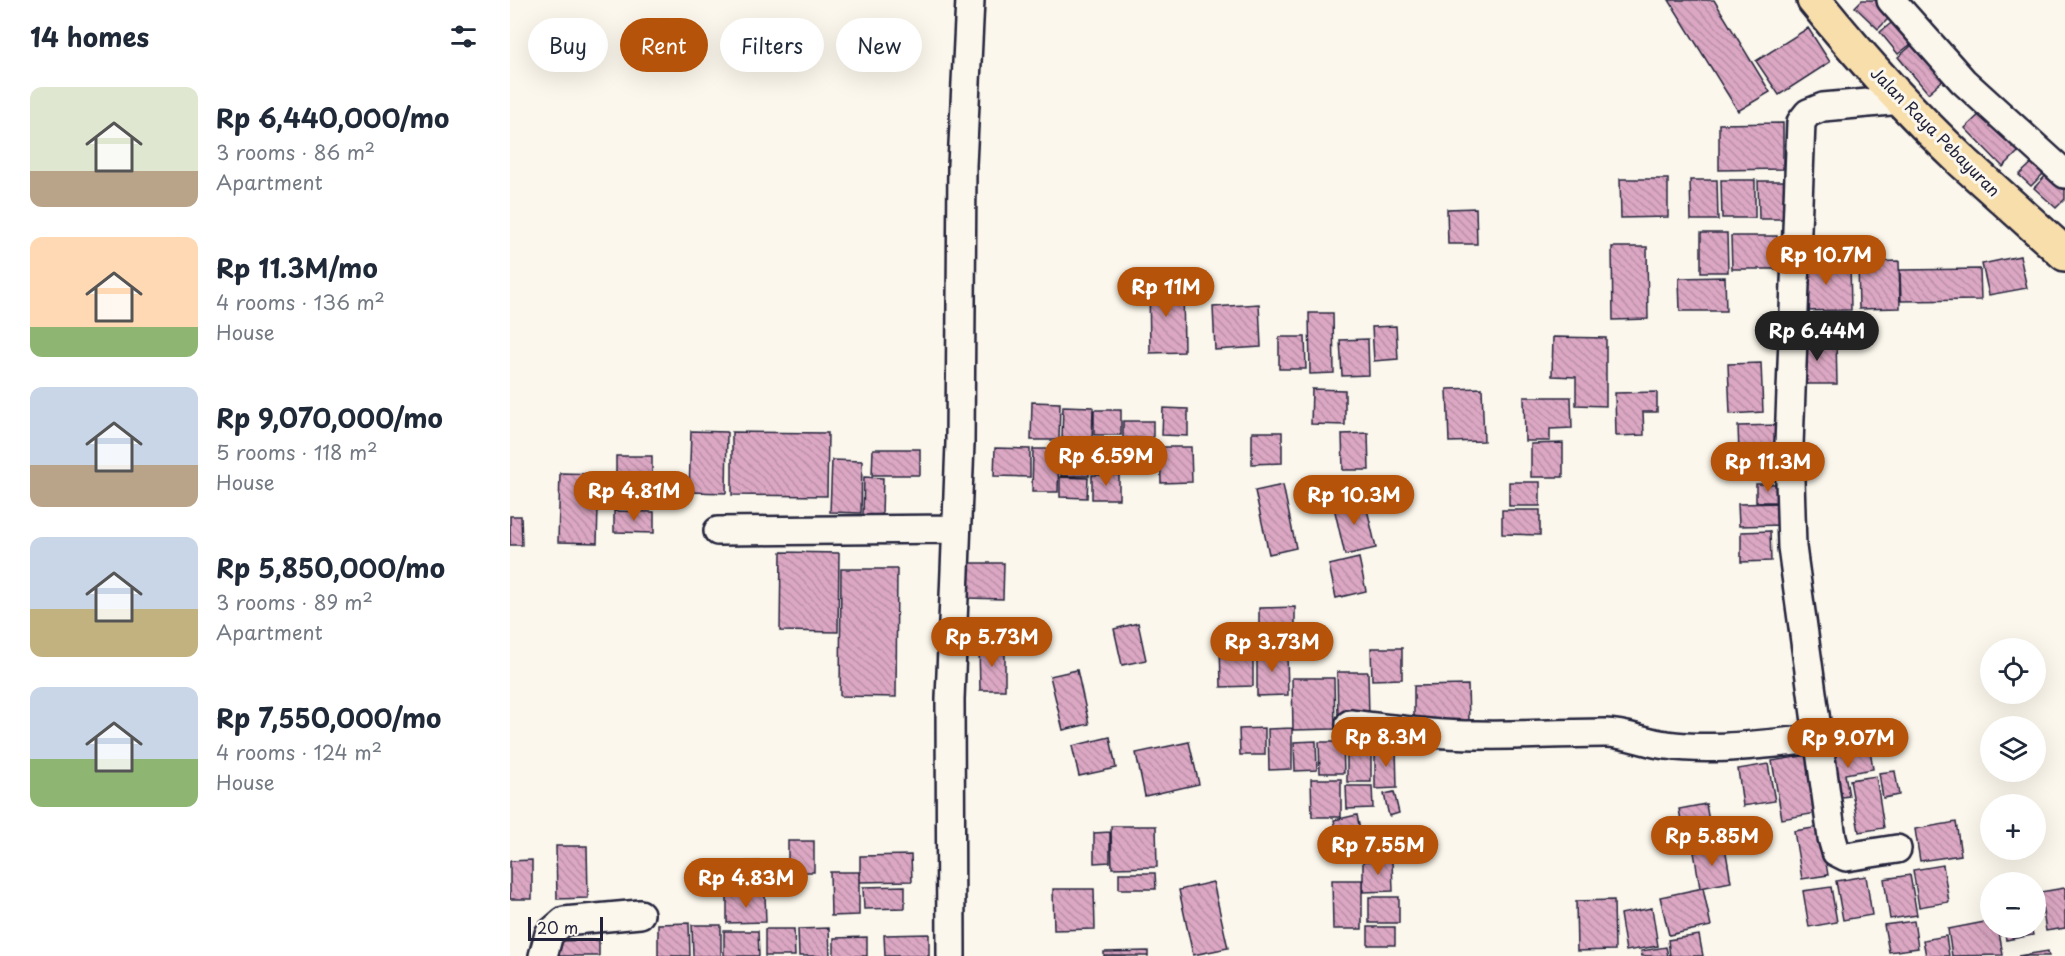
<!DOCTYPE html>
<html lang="en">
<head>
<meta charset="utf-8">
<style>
	:root { --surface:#fff; --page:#f6f6f7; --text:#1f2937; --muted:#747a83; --accent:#b45309 }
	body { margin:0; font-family:"Playpen Sans",sans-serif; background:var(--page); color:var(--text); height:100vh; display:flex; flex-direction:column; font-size:22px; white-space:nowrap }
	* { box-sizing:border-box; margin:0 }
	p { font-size:20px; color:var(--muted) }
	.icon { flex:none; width:33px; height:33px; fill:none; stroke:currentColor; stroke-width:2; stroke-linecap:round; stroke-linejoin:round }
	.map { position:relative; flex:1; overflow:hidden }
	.side { display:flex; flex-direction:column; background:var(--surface); width:510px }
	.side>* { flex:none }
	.guide { position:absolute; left:18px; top:18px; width:570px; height:54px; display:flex; gap:12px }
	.buttons { position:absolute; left:1470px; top:638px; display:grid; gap:12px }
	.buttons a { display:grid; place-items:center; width:66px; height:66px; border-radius:50%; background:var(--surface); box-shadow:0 6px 24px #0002; font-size:30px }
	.scale { position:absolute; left:18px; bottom:15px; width:75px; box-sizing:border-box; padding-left:6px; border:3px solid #22223b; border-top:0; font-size:16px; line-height:21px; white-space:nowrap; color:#22223b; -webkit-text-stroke:4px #fbf7ec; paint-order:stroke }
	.price { position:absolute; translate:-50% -51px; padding:0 14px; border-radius:21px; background:var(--accent); color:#fff; font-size:20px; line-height:39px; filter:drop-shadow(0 2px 3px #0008) }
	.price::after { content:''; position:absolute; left:50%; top:36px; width:18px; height:14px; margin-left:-9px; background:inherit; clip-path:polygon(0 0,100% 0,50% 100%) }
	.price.active { background:#222; color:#fff }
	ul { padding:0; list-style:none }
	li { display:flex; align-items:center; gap:18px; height:150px; padding:0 30px }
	li span { display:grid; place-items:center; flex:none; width:168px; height:120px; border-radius:12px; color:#555 }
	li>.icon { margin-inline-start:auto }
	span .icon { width:72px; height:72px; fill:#fffc; stroke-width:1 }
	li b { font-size:26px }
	h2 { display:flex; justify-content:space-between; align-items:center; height:72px; padding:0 30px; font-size:26px }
	.tag { padding:0 21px; border-radius:27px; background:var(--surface); box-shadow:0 6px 24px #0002; font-size:21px; line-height:54px }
	.tag.active { background:var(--accent); color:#fff }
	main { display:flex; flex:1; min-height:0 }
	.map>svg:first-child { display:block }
</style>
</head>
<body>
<main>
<section class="side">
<h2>14 homes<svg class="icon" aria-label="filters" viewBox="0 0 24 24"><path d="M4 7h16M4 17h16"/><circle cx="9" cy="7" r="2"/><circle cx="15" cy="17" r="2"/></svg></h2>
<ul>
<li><span style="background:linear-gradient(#dfe7d0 70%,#b9a48a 0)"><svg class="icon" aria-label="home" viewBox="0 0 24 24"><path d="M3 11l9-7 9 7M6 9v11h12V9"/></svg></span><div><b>Rp 6,440,000/mo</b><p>3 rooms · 86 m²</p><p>Apartment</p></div></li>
<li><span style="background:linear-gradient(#ffd9b3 75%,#8fb573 0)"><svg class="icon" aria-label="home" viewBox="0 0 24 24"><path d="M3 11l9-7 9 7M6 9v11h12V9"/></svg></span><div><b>Rp 11.3M/mo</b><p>4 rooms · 136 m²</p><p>House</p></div></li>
<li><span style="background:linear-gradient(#c9d6e8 65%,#b9a48a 0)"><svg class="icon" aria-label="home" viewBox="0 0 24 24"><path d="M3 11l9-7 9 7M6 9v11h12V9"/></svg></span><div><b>Rp 9,070,000/mo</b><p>5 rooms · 118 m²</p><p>House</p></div></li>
<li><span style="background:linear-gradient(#c9d6e8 60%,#c2b280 0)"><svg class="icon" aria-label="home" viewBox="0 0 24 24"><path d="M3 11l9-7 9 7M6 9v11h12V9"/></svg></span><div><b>Rp 5,850,000/mo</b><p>3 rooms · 89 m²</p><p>Apartment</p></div></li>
<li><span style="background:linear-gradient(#c9d6e8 60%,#8fb573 0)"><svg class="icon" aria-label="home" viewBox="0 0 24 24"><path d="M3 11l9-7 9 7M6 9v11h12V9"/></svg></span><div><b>Rp 7,550,000/mo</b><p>4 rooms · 124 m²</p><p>House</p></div></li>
</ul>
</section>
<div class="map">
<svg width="1555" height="956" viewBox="0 0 1555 956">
	<defs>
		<pattern id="building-back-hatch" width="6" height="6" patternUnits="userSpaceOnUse" patternTransform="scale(1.5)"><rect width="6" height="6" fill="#dba7c2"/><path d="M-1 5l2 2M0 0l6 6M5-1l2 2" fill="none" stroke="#bc8fa8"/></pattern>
	</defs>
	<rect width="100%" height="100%" fill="#fbf7ec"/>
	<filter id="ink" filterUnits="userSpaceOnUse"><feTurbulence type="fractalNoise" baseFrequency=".0167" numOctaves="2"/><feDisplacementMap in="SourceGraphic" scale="12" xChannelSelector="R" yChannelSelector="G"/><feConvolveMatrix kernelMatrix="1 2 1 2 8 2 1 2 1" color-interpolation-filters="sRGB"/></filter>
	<g filter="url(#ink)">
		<path fill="url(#building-back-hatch)" stroke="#22223b" stroke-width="1.5" d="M 1159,0 L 1204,0 L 1260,92 L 1228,111 Z
			M 1352,0 L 1373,0 L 1385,12 L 1368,29 L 1345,7 Z
			M 1390,16 L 1409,38 L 1388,54 L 1370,32 Z
			M 1298,28 L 1320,62 L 1269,95 L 1246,61 Z
			M 1408,40 L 1439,75 L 1418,93 L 1388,57 Z
			M 1474,110 L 1512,148 L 1493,167 L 1455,128 Z
			M 1273,123 L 1273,169 L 1209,170 L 1209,124 Z
			M 1526,159 L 1537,170 L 1521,186 L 1509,175 Z
			M 1540,171 L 1555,184 L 1555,199 L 1546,208 L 1524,188 Z
			M 1110,179 L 1158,179 L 1158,217 L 1111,218 Z
			M 1180,180 L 1207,180 L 1208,220 L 1181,220 Z
			M 1211,180 L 1245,180 L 1245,218 L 1212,218 Z
			M 1248,181 L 1282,181 L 1282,219 L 1249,219 Z
			M 966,208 L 967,244 L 938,244 L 937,209 Z
			M 1191,233 L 1217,233 L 1218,272 L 1191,272 Z
			M 1221,236 L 1267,236 L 1268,269 L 1222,269 Z
			M 1102,247 L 1137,247 L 1138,319 L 1103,320 Z
			M 1510,256 L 1517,288 L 1479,295 L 1472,264 Z
			M 1389,261 L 1390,308 L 1349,309 L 1348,262 Z
			M 1292,262 L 1340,262 L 1341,310 L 1293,311 Z
			M 1470,269 L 1471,300 L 1391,301 L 1390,270 Z
			M 1215,277 L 1216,311 L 1170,311 L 1169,278 Z
			M 639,283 L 673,283 L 674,352 L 640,353 Z
			M 749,304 L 751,347 L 705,350 L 703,307 Z
			M 799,313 L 823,313 L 824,373 L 800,374 Z
			M 886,326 L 888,359 L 864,361 L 862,327 Z
			M 769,337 L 795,337 L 796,369 L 769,369 Z
			M 1043,337 L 1096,338 L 1096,406 L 1066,405 L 1066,377 L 1042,376 Z
			M 858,339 L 859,375 L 832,376 L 830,340 Z
			M 1326,339 L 1327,384 L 1287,384 L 1287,340 Z
			M 1251,363 L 1253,412 L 1220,414 L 1218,364 Z
			M 972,388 L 974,441 L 939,442 L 937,389 Z
			M 802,389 L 835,390 L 835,425 L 801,424 Z
			M 1147,392 L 1147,412 L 1133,412 L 1134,435 L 1106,436 L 1105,393 Z
			M 1014,397 L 1061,397 L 1062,428 L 1040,429 L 1040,441 L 1015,441 Z
			M 522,402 L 550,403 L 549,440 L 521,440 Z
			M 553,406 L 583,407 L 582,439 L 552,438 Z
			M 653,408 L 678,409 L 678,436 L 652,435 Z
			M 584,410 L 611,410 L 611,435 L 584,435 Z
			M 613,421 L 643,421 L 643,438 L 613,438 Z
			M 1269,425 L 1270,452 L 1229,453 L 1228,426 Z
			M 181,431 L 217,432 L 216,493 L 179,492 Z
			M 222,432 L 318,433 L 317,496 L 222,495 Z
			M 742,432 L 772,432 L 772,463 L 742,464 Z
			M 858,433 L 859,470 L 833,470 L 832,434 Z
			M 1053,443 L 1053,477 L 1021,477 L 1021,444 Z
			M 650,447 L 681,447 L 682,482 L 651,483 Z
			M 485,448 L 520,449 L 520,477 L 484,476 Z
			M 363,449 L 410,449 L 410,475 L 362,475 Z
			M 523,449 L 549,449 L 548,492 L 522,492 Z
			M 582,449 L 609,449 L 609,470 L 582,470 Z
			M 551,453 L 579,453 L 579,476 L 551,476 Z
			M 106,456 L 142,456 L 142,483 L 106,483 Z
			M 322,460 L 352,461 L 351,513 L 320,512 Z
			M 50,473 L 89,474 L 87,543 L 48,542 Z
			M 582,475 L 609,475 L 609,499 L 582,499 Z
			M 354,477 L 373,478 L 372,515 L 353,515 Z
			M 550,477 L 578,478 L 577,498 L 550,497 Z
			M 999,482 L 1030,482 L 1030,506 L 999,506 Z
			M 1246,484 L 1270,484 L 1270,502 L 1246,502 Z
			M 773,485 L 786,548 L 759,554 L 745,491 Z
			M 854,496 L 866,548 L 835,555 L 823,503 Z
			M 1274,503 L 1274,525 L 1229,526 L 1228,504 Z
			M 992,510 L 1030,510 L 1030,535 L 992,534 Z
			M 104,511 L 144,512 L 144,533 L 104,532 Z
			M 0,516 L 11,516 L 12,545 L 0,545 Z
			M 1260,531 L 1261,561 L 1231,562 L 1231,532 Z
			M 271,552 L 329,553 L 328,632 L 270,631 Z
			M 849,558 L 856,591 L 826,598 L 819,565 Z
			M 457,563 L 494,563 L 493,599 L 457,598 Z
			M 331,569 L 387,569 L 386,697 L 330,696 Z
			M 785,607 L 785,640 L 749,641 L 749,608 Z
			M 628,623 L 636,660 L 612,665 L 604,629 Z
			M 710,643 L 743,643 L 743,686 L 711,687 Z
			M 469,646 L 495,646 L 495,690 L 470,690 Z
			M 861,648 L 892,648 L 892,679 L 862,680 Z
			M 747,651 L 777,651 L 778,695 L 747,696 Z
			M 567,670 L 579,724 L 553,730 L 540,676 Z
			M 827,672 L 858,672 L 859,718 L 828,718 Z
			M 782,678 L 824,678 L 825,729 L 783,730 Z
			M 958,685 L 959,721 L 904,721 L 904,686 Z
			M 755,728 L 755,755 L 730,755 L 729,729 Z
			M 782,728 L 782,769 L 759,770 L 758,729 Z
			M 600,737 L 606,768 L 569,776 L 562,746 Z
			M 806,741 L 807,770 L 785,771 L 784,742 Z
			M 679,742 L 689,784 L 635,796 L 626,753 Z
			M 809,742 L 833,742 L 834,773 L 810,773 Z
			M 865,748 L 886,748 L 887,788 L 865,789 Z
			M 837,749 L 861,749 L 861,782 L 837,782 Z
			M 1360,749 L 1363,769 L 1335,774 L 1339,796 L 1325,798 L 1319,755 Z
			M 1298,755 L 1307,813 L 1272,819 L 1262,761 Z
			M 1258,764 L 1265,801 L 1233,806 L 1228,769 Z
			M 1385,771 L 1389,795 L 1373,798 L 1369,773 Z
			M 1366,776 L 1374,828 L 1349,832 L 1340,780 Z
			M 801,779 L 831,779 L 831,817 L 802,817 Z
			M 836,786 L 862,786 L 863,808 L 837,809 Z
			M 884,792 L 889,813 L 879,816 L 874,794 Z
			M 1196,804 L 1202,839 L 1175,843 L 1169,809 Z
			M 847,815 L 854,850 L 832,855 L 824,820 Z
			M 1446,822 L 1451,855 L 1410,861 L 1405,829 Z
			M 601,826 L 646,826 L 647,867 L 602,868 Z
			M 1310,827 L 1318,875 L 1292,879 L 1284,831 Z
			M 600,832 L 600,862 L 584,863 L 584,833 Z
			M 278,841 L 304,841 L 304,872 L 278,872 Z
			M 46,846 L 77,846 L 78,898 L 47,899 Z
			M 1215,847 L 1221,882 L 1190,888 L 1184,852 Z
			M 401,855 L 402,881 L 350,882 L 350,856 Z
			M 22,860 L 22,899 L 0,899 L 0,861 Z
			M 271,861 L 271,887 L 220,887 L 219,862 Z
			M 853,861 L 882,861 L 883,891 L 853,892 Z
			M 1433,865 L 1439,902 L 1409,907 L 1403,870 Z
			M 320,872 L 349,872 L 349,915 L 321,916 Z
			M 609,873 L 645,873 L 646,889 L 609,889 Z
			M 1400,875 L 1407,915 L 1380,919 L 1374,879 Z
			M 1356,876 L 1362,915 L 1333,920 L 1326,881 Z
			M 822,880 L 852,880 L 852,929 L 823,929 Z
			M 703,882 L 718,948 L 683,955 L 669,890 Z
			M 395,886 L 395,908 L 354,909 L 353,887 Z
			M 1321,887 L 1327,922 L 1299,927 L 1293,891 Z
			M 1193,888 L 1201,926 L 1159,935 L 1150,897 Z
			M 1555,888 L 1555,928 L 1536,931 L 1530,892 Z
			M 543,889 L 584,889 L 585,929 L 544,930 Z
			M 1526,892 L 1527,892 L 1531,914 L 1526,915 Z
			M 217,895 L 255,895 L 256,922 L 217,923 Z
			M 859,897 L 889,897 L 889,923 L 859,923 Z
			M 1104,900 L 1105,950 L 1067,951 L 1066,901 Z
			M 1142,908 L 1148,946 L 1116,951 L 1110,914 Z
			M 1404,921 L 1408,948 L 1379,952 L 1374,925 Z
			M 1480,921 L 1480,927 L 1488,927 L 1493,955 L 1442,956 L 1438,929 Z
			M 179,923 L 180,956 L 148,956 L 148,924 Z
			M 182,925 L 211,925 L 211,956 L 183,956 Z
			M 858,927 L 885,927 L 885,945 L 858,945 Z
			M 1494,927 L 1521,927 L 1523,935 L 1496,940 Z
			M 319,928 L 320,956 L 289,956 L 288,929 Z
			M 255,929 L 284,929 L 285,956 L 255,956 Z
			M 214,931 L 248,931 L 249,956 L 214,956 Z
			M 419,934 L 419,956 L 375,956 L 374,935 Z
			M 1189,935 L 1193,956 L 1160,956 L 1158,940 Z
			M 1436,936 L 1439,956 L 1416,956 L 1413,940 Z
			M 357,937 L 357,956 L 324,956 L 324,938 Z
			M 89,940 L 89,956 L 46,956 L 45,941 Z
			M 1156,947 L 1158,956 L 1132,956 L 1131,951 Z
			M 638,951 L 638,956 L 594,956 L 594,952 Z
			M 1538,951 L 1539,956 L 1508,956 Z"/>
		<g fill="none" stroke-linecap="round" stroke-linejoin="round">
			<defs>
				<path id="minor" d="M 1381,0 L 1453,81 L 1555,174
					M 208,531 L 446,529
					M 840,724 C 883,729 925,735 967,735 C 1010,736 1052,733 1095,733 C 1117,733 1136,743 1157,745 C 1206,752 1258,743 1307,739
					M 1387,849 L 1336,857 L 1326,852 L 1322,838 L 1282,547 L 1279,445 L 1291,122 L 1298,113 L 1313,107 L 1392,100
					M 33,956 L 39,934 L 54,921 L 130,914
					M 441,956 L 440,699 L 450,443 L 452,165 L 460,0"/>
				<path id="major" d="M 1304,0 C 1350,57 1400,112 1453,162 C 1487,193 1521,223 1555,254"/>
			</defs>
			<use href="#minor" stroke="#22223b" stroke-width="32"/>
			<use href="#major" stroke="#22223b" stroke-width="38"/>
			<use href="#minor" stroke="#fbf7ec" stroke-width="27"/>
			<use href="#major" stroke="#f8deab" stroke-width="33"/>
		</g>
	</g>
	<g text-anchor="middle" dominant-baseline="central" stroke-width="6" stroke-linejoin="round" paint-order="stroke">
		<g font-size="16" fill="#22223b" stroke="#fbf7ec">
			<text transform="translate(1426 131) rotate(45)">Jalan Raya Pebayuran</text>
		</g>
	</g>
</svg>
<div class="buttons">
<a><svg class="icon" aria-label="locate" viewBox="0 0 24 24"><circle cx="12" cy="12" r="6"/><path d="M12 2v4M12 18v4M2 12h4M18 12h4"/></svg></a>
<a><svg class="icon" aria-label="layers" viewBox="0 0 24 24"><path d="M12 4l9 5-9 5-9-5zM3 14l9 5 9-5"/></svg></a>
<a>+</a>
<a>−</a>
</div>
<div class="scale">20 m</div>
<b class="price" style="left:1316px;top:286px">Rp 10.7M</b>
<b class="price" style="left:656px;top:318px">Rp 11M</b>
<b class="price active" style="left:1307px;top:362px">Rp 6.44M</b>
<b class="price" style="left:596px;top:487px">Rp 6.59M</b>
<b class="price" style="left:1258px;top:493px">Rp 11.3M</b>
<b class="price" style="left:124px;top:522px">Rp 4.81M</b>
<b class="price" style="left:844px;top:526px">Rp 10.3M</b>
<b class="price" style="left:482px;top:668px">Rp 5.73M</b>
<b class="price" style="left:762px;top:673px">Rp 3.73M</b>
<b class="price" style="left:876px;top:768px">Rp 8.3M</b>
<b class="price" style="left:1338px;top:769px">Rp 9.07M</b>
<b class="price" style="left:1202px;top:867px">Rp 5.85M</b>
<b class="price" style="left:868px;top:876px">Rp 7.55M</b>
<b class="price" style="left:236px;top:909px">Rp 4.83M</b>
<div class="guide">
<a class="tag">Buy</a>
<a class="tag active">Rent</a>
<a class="tag">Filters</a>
<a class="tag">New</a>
</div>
</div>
</main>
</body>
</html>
